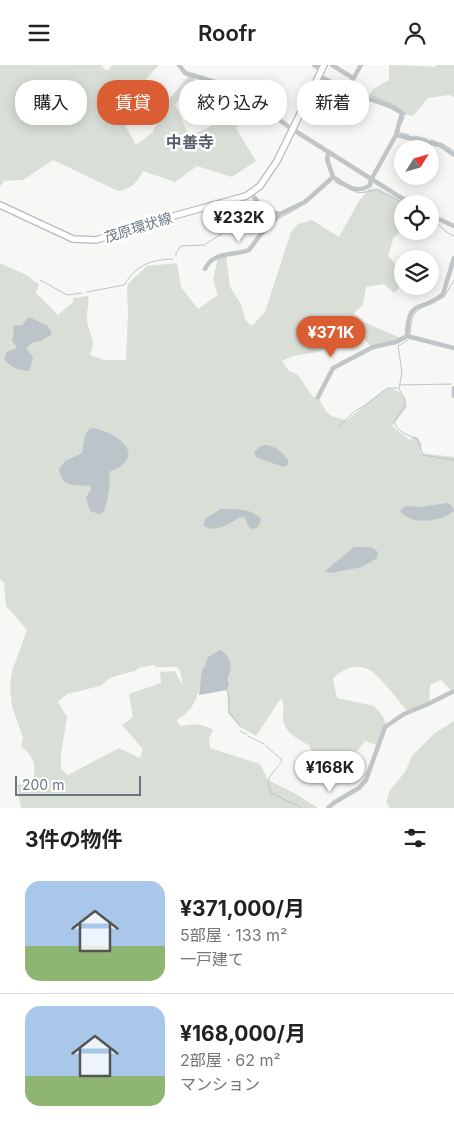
<!DOCTYPE html>
<html lang="ja">
<head>
<meta charset="utf-8">
<style>
	:root { --surface:#fff; --page:#f6f6f6; --text:#222; --muted:#767676; --line:#e0e0e0; --accent:#da5d33 }
	body { margin:0; font-family:Inter,"Noto Sans JP",sans-serif; background:var(--page); color:var(--text); height:100vh; display:flex; flex-direction:column; font-size:19px; white-space:nowrap }
	* { box-sizing:border-box; margin:0 }
	p { font-size:16px; color:var(--muted) }
	.icon { flex:none; width:28px; height:28px; fill:none; stroke:currentColor; stroke-width:2; stroke-linecap:round; stroke-linejoin:round }
	.map { position:relative; height:743px; overflow:hidden }
	.details { display:flex; flex-direction:column; background:var(--surface); flex:1 }
	.details>* { flex:none }
	.guide { position:absolute; left:15px; top:15px; width:425px; height:45px; display:flex; gap:10px }
	.needle { width:32px; rotate:53deg }
	.controls { position:absolute; left:394px; top:75px; display:grid; gap:10px }
	.controls a { display:grid; place-items:center; width:45px; height:45px; border-radius:50%; background:var(--surface); box-shadow:0 2px 12px #0003; font-size:25px }
	.scale { position:absolute; left:15px; bottom:12px; width:126px; box-sizing:border-box; padding-left:5px; border:2px solid #687784; border-top:0; font-size:14px; line-height:18px; white-space:nowrap; color:#687784; -webkit-text-stroke:4px #fff; paint-order:stroke }
	.price { position:absolute; translate:-50% -42px; padding:0 11px; border-radius:18px; background:#fff; color:#222; font-size:16px; line-height:32px; filter:drop-shadow(0 1px 2px #0008) }
	.price::after { content:''; position:absolute; left:50%; top:30px; width:15px; height:11px; margin-left:-8px; background:inherit; clip-path:polygon(0 0,100% 0,50% 100%) }
	.price.active { background:var(--accent); color:#fff }
	ul { padding:0; list-style:none }
	li { display:flex; align-items:center; gap:15px; height:125px; padding:0 25px }
	li+li { border-top:1px solid var(--line) }
	li span { display:grid; place-items:center; flex:none; width:140px; height:100px; border-radius:15px; color:#555 }
	li>.icon { margin-inline-start:auto }
	span .icon { width:60px; height:60px; fill:#fffc; stroke-width:1 }
	li b { font-size:21px }
	h2 { display:flex; justify-content:space-between; align-items:center; height:60px; padding:0 25px; font-size:21px }
	.pill { padding:0 18px; border-radius:20px; background:var(--surface); box-shadow:0 2px 12px #0003; font-size:18px; line-height:45px }
	.pill.active { background:var(--accent); color:#fff }
	header { display:flex; justify-content:space-between; align-items:center; height:65px; padding:0 25px; background:var(--surface); font-size:22px; font-weight:600 }
	.map>svg:first-child { display:block }
</style>
</head>
<body>
<header><svg class="icon" aria-label="menu" viewBox="0 0 24 24"><path d="M4 6h16M4 12h16M4 18h16"/></svg>Roofr<svg class="icon" aria-label="person" viewBox="0 0 24 24"><circle cx="12" cy="8" r="4"/><path d="M4 21q1-7 8-7t8 7"/></svg></header>
<div class="map">
<svg width="454" height="743" viewBox="0 0 454 743">
	<rect width="100%" height="100%" fill="#f7f8f5"/>
	<path fill="#d9ded6" fill-rule="evenodd" d="M 0,0 L 101,0 L 105,5 L 109,5 L 112,0 L 159,0 C 138,21 133,34 126,62 L 136,80 L 152,68 L 170,33 L 189,11 L 196,13 L 175,39 L 189,71 L 208,63 L 234,43 L 237,65 L 256,96 L 232,112 L 197,101 L 175,117 L 143,106 C 137,117 132,124 118,126 L 53,95 L 23,115 L 4,116 L 0,122 Z
		M 389,0 C 405,0 419,1 435,2 L 436,0 L 454,0 L 454,32 L 449,30 L 428,33 L 413,51 L 403,49 L 390,40 L 369,31 L 373,24 L 389,15 Z
		M 378,123 L 407,139 L 402,139 L 402,165 L 394,172 L 388,191 L 402,207 L 402,220 L 394,228 L 384,219 L 366,222 L 363,240 L 354,248 L 366,258 L 401,273 L 371,282 L 357,265 C 345,267 338,277 327,283 C 313,291 296,287 282,296 L 289,306 L 298,310 L 313,332 L 319,333 C 326,349 329,352 347,355 L 379,329 L 389,323 L 396,325 L 405,332 L 407,342 L 392,361 L 410,375 L 414,371 L 418,373 L 422,380 L 420,388 L 454,392 L 454,623 L 451,625 L 441,615 L 430,620 L 429,638 L 407,646 C 397,634 387,620 375,609 C 363,597 343,602 333,614 L 337,633 L 374,641 L 382,650 L 386,659 L 376,680 L 365,676 L 346,700 L 332,699 L 323,696 L 303,702 L 312,687 L 309,680 C 298,675 284,666 283,654 C 283,646 285,641 281,633 L 256,671 L 240,662 L 228,648 L 227,611 L 205,601 C 198,624 200,641 177,655 L 180,661 C 193,659 201,658 213,665 L 209,673 L 210,683 L 260,699 L 268,715 L 296,729 L 318,743 L 21,743 L 17,720 L 32,716 C 38,701 33,691 21,681 L 23,673 L 12,641 L 10,622 L 12,606 L 27,565 L 6,541 L 4,518 L 0,514 L 0,198 L 26,210 L 39,219 L 36,228 L 58,250 L 73,237 L 73,233 L 88,231 C 90,239 86,246 87,255 C 89,271 97,273 90,290 L 104,295 L 126,295 L 128,248 L 127,223 L 129,218 L 147,201 L 177,198 L 181,222 L 198,244 L 218,230 L 213,215 L 218,193 L 226,190 L 230,222 L 241,239 L 246,256 L 252,261 L 265,247 L 291,167 L 298,159 L 312,155 L 339,172 L 359,136 L 369,124 ZM 155,600 L 155,602 L 177,602 L 180,606 L 183,621 L 175,606 L 160,607 L 161,618 L 129,629 L 133,652 L 122,660 L 143,684 L 140,693 L 119,683 L 68,710 L 61,704 L 61,689 L 67,652 L 58,637 L 67,629 L 100,621 L 110,613 L 137,605 L 138,603 Z
		M 454,656 L 454,743 L 390,743 L 386,737 L 390,725 L 405,707 L 412,691 L 435,668 Z"/>
	<path fill="#bac4c9" d="M 29,252 L 48,261 L 52,269 L 41,276 L 33,277 L 26,283 L 33,292 L 30,305 L 28,306 C 18,305 9,302 4,293 L 7,287 L 17,283 L 12,275 L 14,269 L 13,261 L 22,260 Z
		M 91,363 C 103,363 138,379 126,396 C 122,402 115,404 109,407 C 111,420 108,434 104,446 L 99,449 L 90,446 L 86,432 L 91,425 L 90,421 C 77,420 61,423 59,404 L 65,396 L 82,388 C 84,379 83,368 91,363 Z
		M 265,380 C 276,381 282,387 288,395 L 288,400 L 283,402 L 256,392 L 254,387 L 261,381 Z
		M 447,438 L 452,441 L 454,446 C 441,457 411,461 400,446 L 405,441 L 421,442 Z
		M 221,444 C 233,444 253,443 261,454 C 260,459 258,464 252,464 L 249,462 L 244,452 L 241,452 C 230,457 216,470 203,460 L 206,453 Z
		M 354,482 L 368,482 L 373,483 L 378,487 L 377,493 L 362,502 L 330,508 L 325,506 Z
		M 220,585 C 227,588 233,599 230,607 C 228,613 226,613 229,619 L 227,625 L 199,630 L 202,605 L 205,601 L 208,592 Z"/>
	<g fill="none" stroke-linecap="round" stroke-linejoin="round">
		<path stroke="#bac4c9" stroke-width="1" d="M 353,23 L 358,27 L 365,29
			M 371,31 L 391,39
			M 395,41 L 405,48 L 402,58
			M 399,65 L 400,68 L 409,70
			M 414,71 L 427,74
			M 431,75 L 437,77
			M 441,78 L 454,86
			M 335,117 L 341,120
			M 349,124 L 359,128 L 377,125 L 405,139
			M 280,153 L 298,143
			M 430,153 C 439,158 443,167 454,171
			M 176,191 L 176,188 L 181,181 L 204,180 L 256,147 L 274,151
			M 40,215 L 67,230 L 82,228
			M 87,227 L 124,220 C 137,200 149,195 173,194
			M 440,234 L 444,232 L 454,215
			M 410,269 C 411,257 411,248 423,242
			M 408,275 L 398,281 L 402,307 L 399,324 L 405,335 L 405,340 L 394,357 C 398,367 407,370 417,374 L 423,390 L 454,395
			M 400,320 L 452,319
			M 338,362 L 355,346 L 364,341 L 387,323 L 398,323
			M 227,625 L 229,634 L 229,647 L 241,662
			M 240,666 L 246,669
			M 248,671 L 264,679
			M 266,681 L 281,694 L 282,696 L 280,698
			M 279,700 C 272,709 264,714 271,726 L 271,728 L 302,743"/>
		<defs>
			<path id="major" d="M 0,140 L 73,174 L 96,175 L 170,152 L 246,131 L 260,121 L 277,96 L 324,0"/>
		</defs>
		<use href="#major" stroke="#b6babe" stroke-width="8"/>
		<path stroke="#c1c5c8" stroke-width="4.5" d="M 179,0 L 185,8 L 235,23 L 251,37 L 268,46 L 289,62 L 411,139
			M 314,0 L 322,5
			M 332,0 L 353,13
			M 319,11 L 358,30 L 392,42 L 402,48 L 396,70 L 371,115 L 370,120 C 356,130 345,120 333,112
			M 349,26 L 352,16 L 361,0
			M 396,70 L 440,80 L 454,90
			M 251,128 L 263,144 L 269,147 L 280,149 L 305,137 L 333,112 L 327,94 L 329,87
			M 430,150 L 454,161
			M 205,204 C 213,186 234,191 249,185 L 261,169 L 280,149
			M 407,271 C 408,230 422,249 443,229 L 454,193
			M 454,323 L 454,331
			M 318,332 L 333,303 L 337,301 L 373,282 L 396,277 L 407,271 L 454,283
			M 328,743 L 335,737 L 359,723 L 366,715 L 385,662 L 404,649 L 426,640 L 454,626"/>
		<use href="#major" stroke="#fff" stroke-width="5.5"/>
	</g>
	<g text-anchor="middle" dominant-baseline="central" stroke-width="5" stroke-linejoin="round" paint-order="stroke">
		<g font-size="14" fill="#687784" stroke="#fff">
			<text transform="translate(138 162) rotate(-17)">茂原環状線</text>
		</g>
		<g font-size="16" font-weight="bold" fill="#56606a" stroke="#fff">
			<text x="190" y="77">中善寺</text>
		</g>
	</g>
</svg>
<div class="controls">
<a><svg class="needle" viewBox="-14 -14 28 28"><path d="M0-13l5 13h-10z" fill="#e53935"/><path d="M0 13l5-13h-10z" fill="#767676"/></svg></a>
<a><svg class="icon" aria-label="locate" viewBox="0 0 24 24"><circle cx="12" cy="12" r="6"/><path d="M12 2v4M12 18v4M2 12h4M18 12h4"/></svg></a>
<a><svg class="icon" aria-label="layers" viewBox="0 0 24 24"><path d="M12 4l9 5-9 5-9-5zM3 14l9 5 9-5"/></svg></a>
</div>
<div class="scale">200 m</div>
<b class="price" style="left:239px;top:178px">¥232K</b>
<b class="price active" style="left:331px;top:293px">¥371K</b>
<b class="price" style="left:330px;top:728px">¥168K</b>
<div class="guide">
<a class="pill">購入</a>
<a class="pill active">賃貸</a>
<a class="pill">絞り込み</a>
<a class="pill">新着</a>
</div>
</div>
<section class="details">
<h2>3件の物件<svg class="icon" aria-label="filters" viewBox="0 0 24 24"><path d="M4 7h16M4 17h16"/><circle cx="9" cy="7" r="2"/><circle cx="15" cy="17" r="2"/></svg></h2>
<ul>
<li><span style="background:linear-gradient(#a9c7e8 65%,#8fb573 0)"><svg class="icon" aria-label="home" viewBox="0 0 24 24"><path d="M3 11l9-7 9 7M6 9v11h12V9"/></svg></span><div><b>¥371,000/月</b><p>5部屋 · 133 m²</p><p>一戸建て</p></div></li>
<li><span style="background:linear-gradient(#a9c7e8 70%,#8fb573 0)"><svg class="icon" aria-label="home" viewBox="0 0 24 24"><path d="M3 11l9-7 9 7M6 9v11h12V9"/></svg></span><div><b>¥168,000/月</b><p>2部屋 · 62 m²</p><p>マンション</p></div></li>
</ul>
</section>
</body>
</html>
